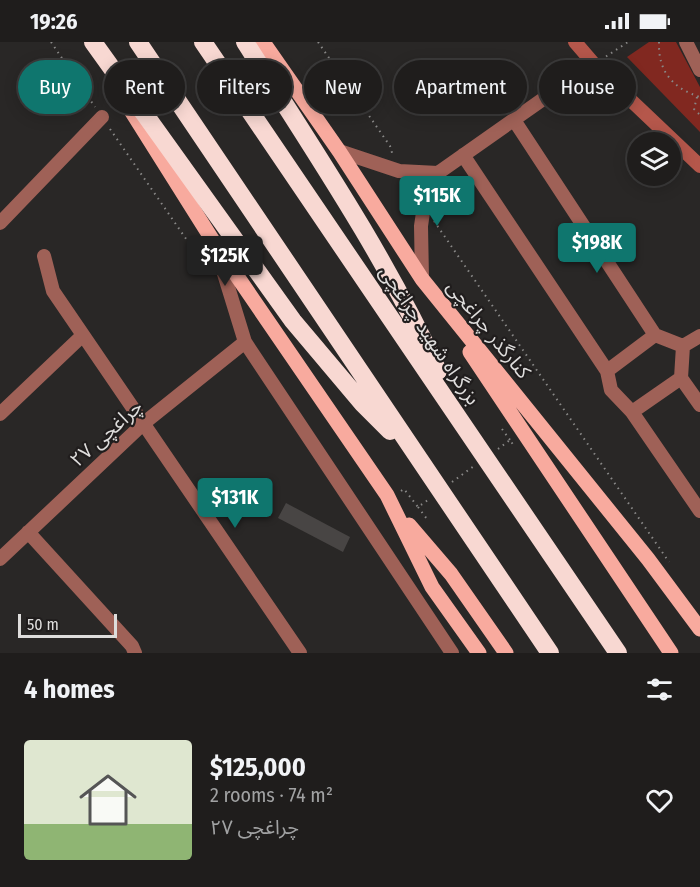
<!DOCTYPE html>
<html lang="en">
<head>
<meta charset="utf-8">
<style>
	:root { --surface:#1f1d1c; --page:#2c2a29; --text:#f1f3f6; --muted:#a1a2a3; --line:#3c3b3b; --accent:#0f766e }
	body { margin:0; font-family:"Fira Sans Condensed","Noto Sans Arabic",sans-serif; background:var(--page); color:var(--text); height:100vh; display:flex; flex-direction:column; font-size:22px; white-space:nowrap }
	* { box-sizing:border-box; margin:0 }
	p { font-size:20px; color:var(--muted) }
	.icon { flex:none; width:33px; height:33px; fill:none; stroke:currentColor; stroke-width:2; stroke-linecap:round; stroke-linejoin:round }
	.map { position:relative; height:611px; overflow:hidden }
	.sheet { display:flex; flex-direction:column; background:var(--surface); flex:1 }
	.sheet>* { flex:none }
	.banner { position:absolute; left:18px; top:18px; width:664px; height:54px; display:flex; gap:12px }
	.buttons { position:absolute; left:627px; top:90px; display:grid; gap:12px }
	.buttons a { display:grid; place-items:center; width:54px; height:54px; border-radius:50%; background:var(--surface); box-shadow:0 3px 15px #0003,0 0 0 2px var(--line); font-size:30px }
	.scale { position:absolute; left:18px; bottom:15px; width:99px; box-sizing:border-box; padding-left:6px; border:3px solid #dedddc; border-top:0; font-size:16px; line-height:21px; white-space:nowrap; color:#dedddc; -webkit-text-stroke:4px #201d1d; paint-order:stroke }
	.price { position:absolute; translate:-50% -51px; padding:0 14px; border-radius:6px; background:var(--accent); color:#fff; font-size:20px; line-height:39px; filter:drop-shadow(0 2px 3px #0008) }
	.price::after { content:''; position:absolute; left:50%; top:36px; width:18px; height:14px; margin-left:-9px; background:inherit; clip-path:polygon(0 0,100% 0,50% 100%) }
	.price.selected { background:#222; color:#fff }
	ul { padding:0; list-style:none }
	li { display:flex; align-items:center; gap:18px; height:150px; padding:0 24px }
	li+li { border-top:2px solid var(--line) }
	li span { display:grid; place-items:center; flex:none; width:168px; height:120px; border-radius:6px; color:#555 }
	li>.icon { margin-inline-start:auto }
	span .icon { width:72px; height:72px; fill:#fffc; stroke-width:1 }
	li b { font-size:26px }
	h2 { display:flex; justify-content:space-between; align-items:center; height:72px; padding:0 24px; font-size:26px }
	.chip { padding:0 21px; border-radius:27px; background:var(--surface); box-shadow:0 3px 15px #0003,0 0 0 2px var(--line); font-size:21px; line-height:54px }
	.chip.selected { background:var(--accent); color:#fff }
	.status { display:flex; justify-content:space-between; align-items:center; height:42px; padding:0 30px; background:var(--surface); direction:ltr }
	.status svg { height:16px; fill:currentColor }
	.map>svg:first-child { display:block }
</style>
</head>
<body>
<div class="status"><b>19:26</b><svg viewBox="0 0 49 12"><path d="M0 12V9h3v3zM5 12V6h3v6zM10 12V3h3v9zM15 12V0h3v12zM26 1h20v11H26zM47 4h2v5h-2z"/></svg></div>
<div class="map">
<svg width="700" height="611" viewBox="0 0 700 611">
	<rect width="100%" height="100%" fill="#292726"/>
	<path fill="#812820" d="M 649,0 L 676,0 L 700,45 L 700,90 L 627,15 Z"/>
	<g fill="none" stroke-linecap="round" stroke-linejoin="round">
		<path stroke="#b5574b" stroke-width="14" d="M 575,0 L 600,29 L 700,124"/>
	</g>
	<path fill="#484544" d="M 286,461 L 350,495 L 343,510 L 278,476 Z"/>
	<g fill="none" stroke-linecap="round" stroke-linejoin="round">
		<path stroke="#898887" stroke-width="2" stroke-dasharray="1.5 4.5" stroke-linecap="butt" d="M 51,0 L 95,65
			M 318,0 L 390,104 L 393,114
			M 659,0 C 658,29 672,46 700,55
			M 566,41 L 628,0
			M 697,55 L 694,67 L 700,73
			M 110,87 L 209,230
			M 408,142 L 416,152
			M 434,179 L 669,520
			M 502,387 L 510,398
			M 498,407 L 510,398 L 514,404
			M 452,440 L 474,424
			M 401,449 L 404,447 L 418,465 L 428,458
			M 418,465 L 427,477"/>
		<path stroke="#9f6157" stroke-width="14" d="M 686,0 L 700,28
			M 514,78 L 655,293 L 683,304 L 681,336 L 700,363
			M 339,109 L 399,129 L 438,131
			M 463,113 L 607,329 L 611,348 L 632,370 L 700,469
			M 0,181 L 102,75
			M 217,209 L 245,300 L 452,611
			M 44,214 L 53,249 L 300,611
			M 422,237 L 421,184 L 424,164 L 438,131 L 556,48
			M 683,304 L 700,294
			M 607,329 L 655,293
			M 632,370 L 681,336
			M 0,372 L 83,293
			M 28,490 L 132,604 L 135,611
			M 0,517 L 144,381 L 245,300"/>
		<path stroke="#f8aa9e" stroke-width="15" d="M 263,0 L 339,109 L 422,237 L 648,517 L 700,587
			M 120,51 L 215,202 L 387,453 L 432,545 L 479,611
			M 470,310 L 671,611
			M 409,483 L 451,532 L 506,611"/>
		<path stroke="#f8d8d2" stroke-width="18" d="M 93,0 L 293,279 L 363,362 L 390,389
			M 138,0 L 550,611
			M 203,0 L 618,611
			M 245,0 C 313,107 385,213 438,329"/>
	</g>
	<g text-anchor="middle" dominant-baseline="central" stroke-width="4.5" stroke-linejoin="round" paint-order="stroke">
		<g font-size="20" fill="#dedddc" stroke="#201d1d">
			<text transform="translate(489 287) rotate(51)">کنارگذر چراغچی</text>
			<text transform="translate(430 293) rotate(56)">بزرگراه شهید چراغچی</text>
			<text transform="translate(106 391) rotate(-42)">چراغچی ۲۷</text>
		</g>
	</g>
</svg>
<div class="buttons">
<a><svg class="icon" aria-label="layers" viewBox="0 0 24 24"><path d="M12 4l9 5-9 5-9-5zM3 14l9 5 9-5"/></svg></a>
</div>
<div class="scale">50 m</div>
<b class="price" style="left:437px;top:185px">$115K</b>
<b class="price" style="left:597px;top:232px">$198K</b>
<b class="price selected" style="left:225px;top:245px">$125K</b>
<b class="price" style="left:235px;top:487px">$131K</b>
<div class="banner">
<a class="chip selected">Buy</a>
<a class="chip">Rent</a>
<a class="chip">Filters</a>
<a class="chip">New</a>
<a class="chip">Apartment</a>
<a class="chip">House</a>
</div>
</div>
<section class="sheet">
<h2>4 homes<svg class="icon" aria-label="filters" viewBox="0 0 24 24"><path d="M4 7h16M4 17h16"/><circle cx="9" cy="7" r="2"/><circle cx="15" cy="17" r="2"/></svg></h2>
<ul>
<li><span style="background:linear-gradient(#dfe7d0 70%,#8fb573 0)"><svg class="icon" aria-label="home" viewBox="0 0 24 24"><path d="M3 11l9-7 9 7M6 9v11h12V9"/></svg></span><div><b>$125,000</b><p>2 rooms · 74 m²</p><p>چراغچی ۲۷</p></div><svg class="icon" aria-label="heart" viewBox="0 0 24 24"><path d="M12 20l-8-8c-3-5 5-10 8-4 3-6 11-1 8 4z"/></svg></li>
</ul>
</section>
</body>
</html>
